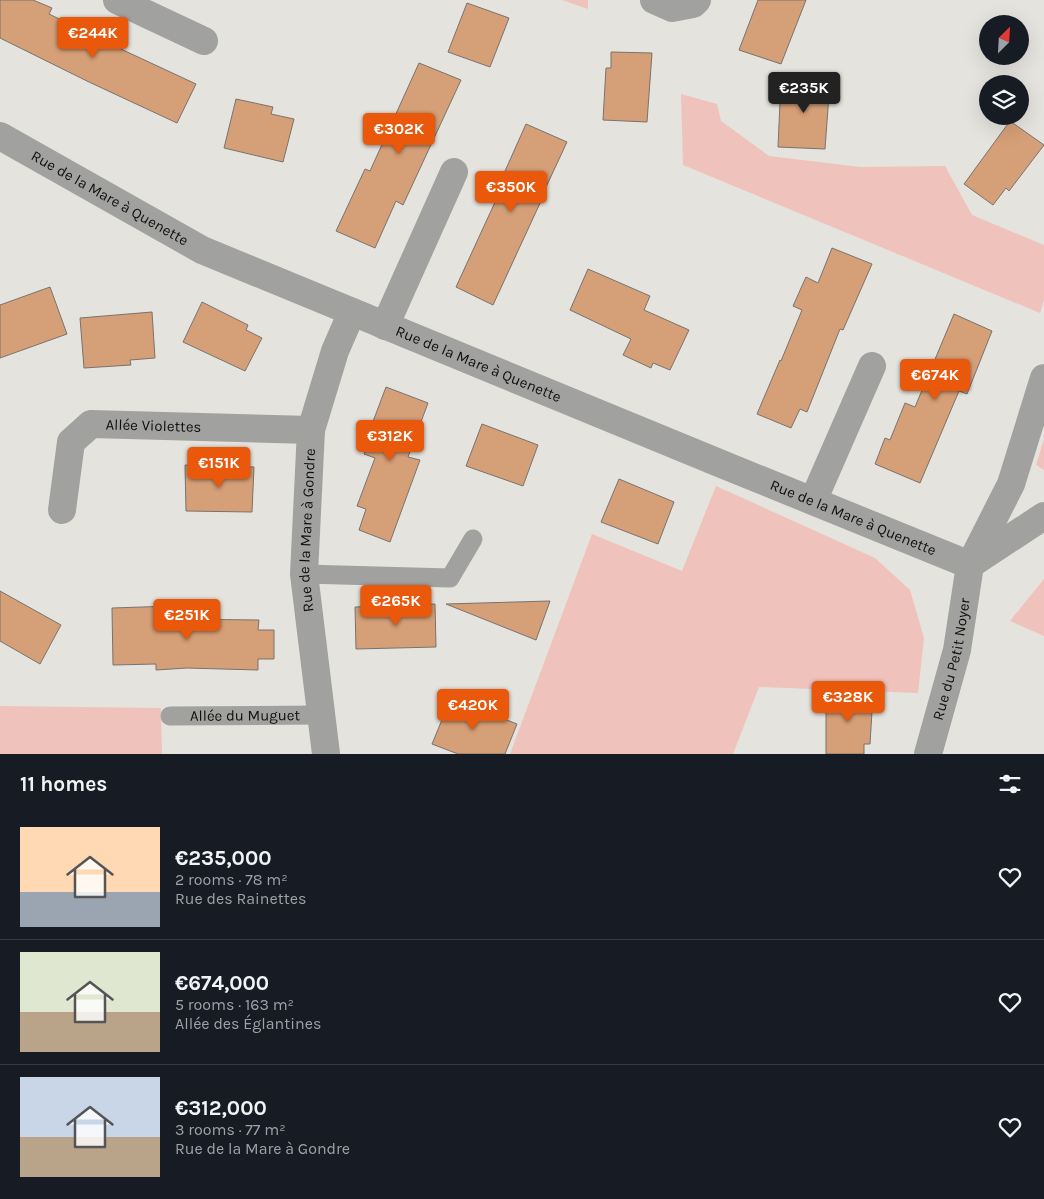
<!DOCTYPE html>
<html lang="en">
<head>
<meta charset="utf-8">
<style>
	:root { --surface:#171b24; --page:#20242c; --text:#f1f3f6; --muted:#9ea1a6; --line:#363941; --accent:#ea580c }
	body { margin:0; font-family:Karla,sans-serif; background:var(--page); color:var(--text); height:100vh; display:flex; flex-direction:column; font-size:19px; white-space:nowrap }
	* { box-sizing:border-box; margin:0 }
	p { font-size:16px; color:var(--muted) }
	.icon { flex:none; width:28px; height:28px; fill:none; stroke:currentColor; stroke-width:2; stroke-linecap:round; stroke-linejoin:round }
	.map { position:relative; height:754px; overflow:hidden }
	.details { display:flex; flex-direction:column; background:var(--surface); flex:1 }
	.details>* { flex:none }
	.needle { width:32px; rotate:24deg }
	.buttons { position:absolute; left:979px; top:15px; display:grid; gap:10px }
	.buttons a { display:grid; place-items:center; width:50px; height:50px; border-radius:50%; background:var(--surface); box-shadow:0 5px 20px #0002; font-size:25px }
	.price { position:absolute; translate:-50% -42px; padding:0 11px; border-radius:5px; background:var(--accent); color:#fff; font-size:16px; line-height:32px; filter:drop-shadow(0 1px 2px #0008) }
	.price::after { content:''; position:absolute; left:50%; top:30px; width:15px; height:11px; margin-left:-8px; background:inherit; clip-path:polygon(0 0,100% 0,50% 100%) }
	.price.on { background:#222; color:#fff }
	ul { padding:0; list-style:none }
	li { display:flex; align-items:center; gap:15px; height:125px; padding:0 20px }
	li+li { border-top:1px solid var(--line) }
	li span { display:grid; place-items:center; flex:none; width:140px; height:100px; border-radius:0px; color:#555 }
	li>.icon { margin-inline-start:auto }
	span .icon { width:60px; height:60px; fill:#fffc; stroke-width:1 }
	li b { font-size:21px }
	h2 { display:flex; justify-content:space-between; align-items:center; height:60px; padding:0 20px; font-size:21px }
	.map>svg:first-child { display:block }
</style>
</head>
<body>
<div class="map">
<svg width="1044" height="754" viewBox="0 0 1044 754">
	<rect width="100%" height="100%" fill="#e5e3dd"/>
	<path fill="#efc2bb" d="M 562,0 L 588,0 L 588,9 Z
		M 681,94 L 717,104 L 721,121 L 769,156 L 860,167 L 945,166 L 972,215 L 1044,245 L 1044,300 L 1040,313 L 683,165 Z
		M 1044,439 L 1044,470 L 1036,465 Z
		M 716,486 L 875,558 L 910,590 L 924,638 L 918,693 L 759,687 L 733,754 L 510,754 L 592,534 L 682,571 Z
		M 1044,579 L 1044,636 L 1010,621 Z
		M 0,706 L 161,708 L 162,754 L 0,754 Z"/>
	<path fill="#d59f77" stroke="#787370" d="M 0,0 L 33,0 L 52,8 L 49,14 L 123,50 L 196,84 L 177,123 L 89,82 L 0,38 Z
		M 758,0 L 806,0 L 781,64 L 739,50 Z
		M 467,3 L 509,18 L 490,67 L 448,52 Z
		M 611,52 L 652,53 L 647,122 L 603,120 L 606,68 L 611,68 Z
		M 419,63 L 461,80 L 403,205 L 396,201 L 375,248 L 336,231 L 365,169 L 370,171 Z
		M 781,79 L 830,81 L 825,149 L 778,147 Z
		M 236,99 L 273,107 L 271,114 L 294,119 L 283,162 L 224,148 Z
		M 1010,121 L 1044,145 L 1009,191 L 1006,188 L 993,205 L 964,184 Z
		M 526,124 L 567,142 L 540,200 L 541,201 L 493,305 L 456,287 L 496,200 L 493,198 Z
		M 832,248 L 872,264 L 843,330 L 840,329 L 807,412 L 800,409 L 791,428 L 757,414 L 780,360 L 781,361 L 802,310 L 793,306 L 806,277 L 818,283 Z
		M 588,269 L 650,296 L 644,310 L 689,330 L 670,370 L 653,363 L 651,368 L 623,355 L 631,339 L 570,310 Z
		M 50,287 L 67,334 L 0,358 L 0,305 Z
		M 202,302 L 248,325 L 246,330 L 262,338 L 245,371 L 183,342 Z
		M 152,312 L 155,358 L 130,360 L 131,365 L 84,368 L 80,318 Z
		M 954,314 L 992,331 L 967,394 L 959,391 L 920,483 L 875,464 L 885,438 L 890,440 L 905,403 L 915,407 Z
		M 386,387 L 428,403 L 408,457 L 420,460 L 390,542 L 359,530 L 366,509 L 357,506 L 375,458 L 364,454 L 369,442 L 366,440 Z
		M 482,424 L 538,445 L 523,486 L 466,466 Z
		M 185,465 L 254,467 L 252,512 L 186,511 Z
		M 619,479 L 674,502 L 658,544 L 601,522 Z
		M 0,591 L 61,625 L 40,664 L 0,641 Z
		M 550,601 L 536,640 L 446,604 Z
		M 435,604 L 436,647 L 356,649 L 355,607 Z
		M 172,606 L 172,619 L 259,620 L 258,630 L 274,630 L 274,659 L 258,659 L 258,670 L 187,668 L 156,670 L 156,664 L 113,665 L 112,608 Z
		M 826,694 L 873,695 L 870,744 L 864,744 L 864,754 L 826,754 Z
		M 451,698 L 517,724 L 505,754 L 458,754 L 432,744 Z"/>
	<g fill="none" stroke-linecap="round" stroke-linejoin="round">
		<g stroke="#a1a29f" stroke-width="19">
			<path d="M 304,574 L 450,578 L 473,539"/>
			<path id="s1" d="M 170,716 L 321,715"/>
		</g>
		<g stroke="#a1a29f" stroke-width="28">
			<path d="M 117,0 L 204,41"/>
			<path d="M 654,0 L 672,8 L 693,4 L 697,0"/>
			<path id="s2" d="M 0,136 L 202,250 L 724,465 L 970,565"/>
			<path d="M 385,326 L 454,172"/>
			<path d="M 813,501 L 872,366"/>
			<path id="s3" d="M 62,510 L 71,442 L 91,424 L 311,430"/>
			<path d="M 971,564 L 1044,516"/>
			<path id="s4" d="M 326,754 L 304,574 L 311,430 L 335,351 L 352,312"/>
			<path id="s5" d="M 928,754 L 957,650 L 970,565 L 1011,484 L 1044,378"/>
		</g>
	</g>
	<g text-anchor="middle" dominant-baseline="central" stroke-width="4" stroke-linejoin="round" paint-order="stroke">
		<g font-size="15" fill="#100f0d" stroke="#f3f0ea">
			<text stroke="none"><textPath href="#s2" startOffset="126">Rue de la Mare à Quenette</textPath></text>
			<text stroke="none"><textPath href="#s2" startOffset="531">Rue de la Mare à Quenette</textPath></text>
			<text stroke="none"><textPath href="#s3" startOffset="158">Allée Violettes</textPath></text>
			<text stroke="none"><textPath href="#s2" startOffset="936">Rue de la Mare à Quenette</textPath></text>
			<text stroke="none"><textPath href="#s4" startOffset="225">Rue de la Mare à Gondre</textPath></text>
			<text stroke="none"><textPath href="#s5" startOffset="98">Rue du Petit Noyer</textPath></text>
			<text stroke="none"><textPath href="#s1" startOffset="75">Allée du Muguet</textPath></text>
		</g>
	</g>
</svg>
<div class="buttons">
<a><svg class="needle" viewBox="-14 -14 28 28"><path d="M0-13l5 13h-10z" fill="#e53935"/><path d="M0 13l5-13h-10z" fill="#9ea1a6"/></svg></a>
<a><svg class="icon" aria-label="layers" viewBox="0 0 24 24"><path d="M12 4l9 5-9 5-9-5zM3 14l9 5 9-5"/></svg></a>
</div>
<b class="price" style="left:93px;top:59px">€244K</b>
<b class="price on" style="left:804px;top:114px">€235K</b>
<b class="price" style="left:399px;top:155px">€302K</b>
<b class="price" style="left:511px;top:213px">€350K</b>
<b class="price" style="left:935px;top:401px">€674K</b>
<b class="price" style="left:390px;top:462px">€312K</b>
<b class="price" style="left:219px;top:489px">€151K</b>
<b class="price" style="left:396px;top:627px">€265K</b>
<b class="price" style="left:187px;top:641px">€251K</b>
<b class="price" style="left:848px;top:723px">€328K</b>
<b class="price" style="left:473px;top:731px">€420K</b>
</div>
<section class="details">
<h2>11 homes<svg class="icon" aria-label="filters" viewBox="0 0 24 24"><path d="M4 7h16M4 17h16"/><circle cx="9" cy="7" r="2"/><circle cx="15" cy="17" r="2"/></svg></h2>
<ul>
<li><span style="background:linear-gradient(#ffd9b3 65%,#9aa5b1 0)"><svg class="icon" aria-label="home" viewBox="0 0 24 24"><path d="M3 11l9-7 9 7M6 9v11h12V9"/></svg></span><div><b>€235,000</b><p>2 rooms · 78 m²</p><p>Rue des Rainettes</p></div><svg class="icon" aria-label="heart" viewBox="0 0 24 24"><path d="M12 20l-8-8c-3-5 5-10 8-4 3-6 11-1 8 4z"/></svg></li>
<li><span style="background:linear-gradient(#dfe7d0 60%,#b9a48a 0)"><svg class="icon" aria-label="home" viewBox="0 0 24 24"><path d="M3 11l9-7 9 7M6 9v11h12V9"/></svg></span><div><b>€674,000</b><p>5 rooms · 163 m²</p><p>Allée des Églantines</p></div><svg class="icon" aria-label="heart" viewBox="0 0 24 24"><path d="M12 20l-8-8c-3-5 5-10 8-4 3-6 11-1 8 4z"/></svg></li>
<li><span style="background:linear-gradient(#c9d6e8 60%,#b9a48a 0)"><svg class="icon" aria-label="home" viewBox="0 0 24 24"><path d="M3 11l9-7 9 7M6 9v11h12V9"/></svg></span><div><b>€312,000</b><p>3 rooms · 77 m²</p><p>Rue de la Mare à Gondre</p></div><svg class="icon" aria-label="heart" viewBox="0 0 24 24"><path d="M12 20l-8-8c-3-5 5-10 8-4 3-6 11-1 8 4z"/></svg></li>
</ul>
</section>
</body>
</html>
